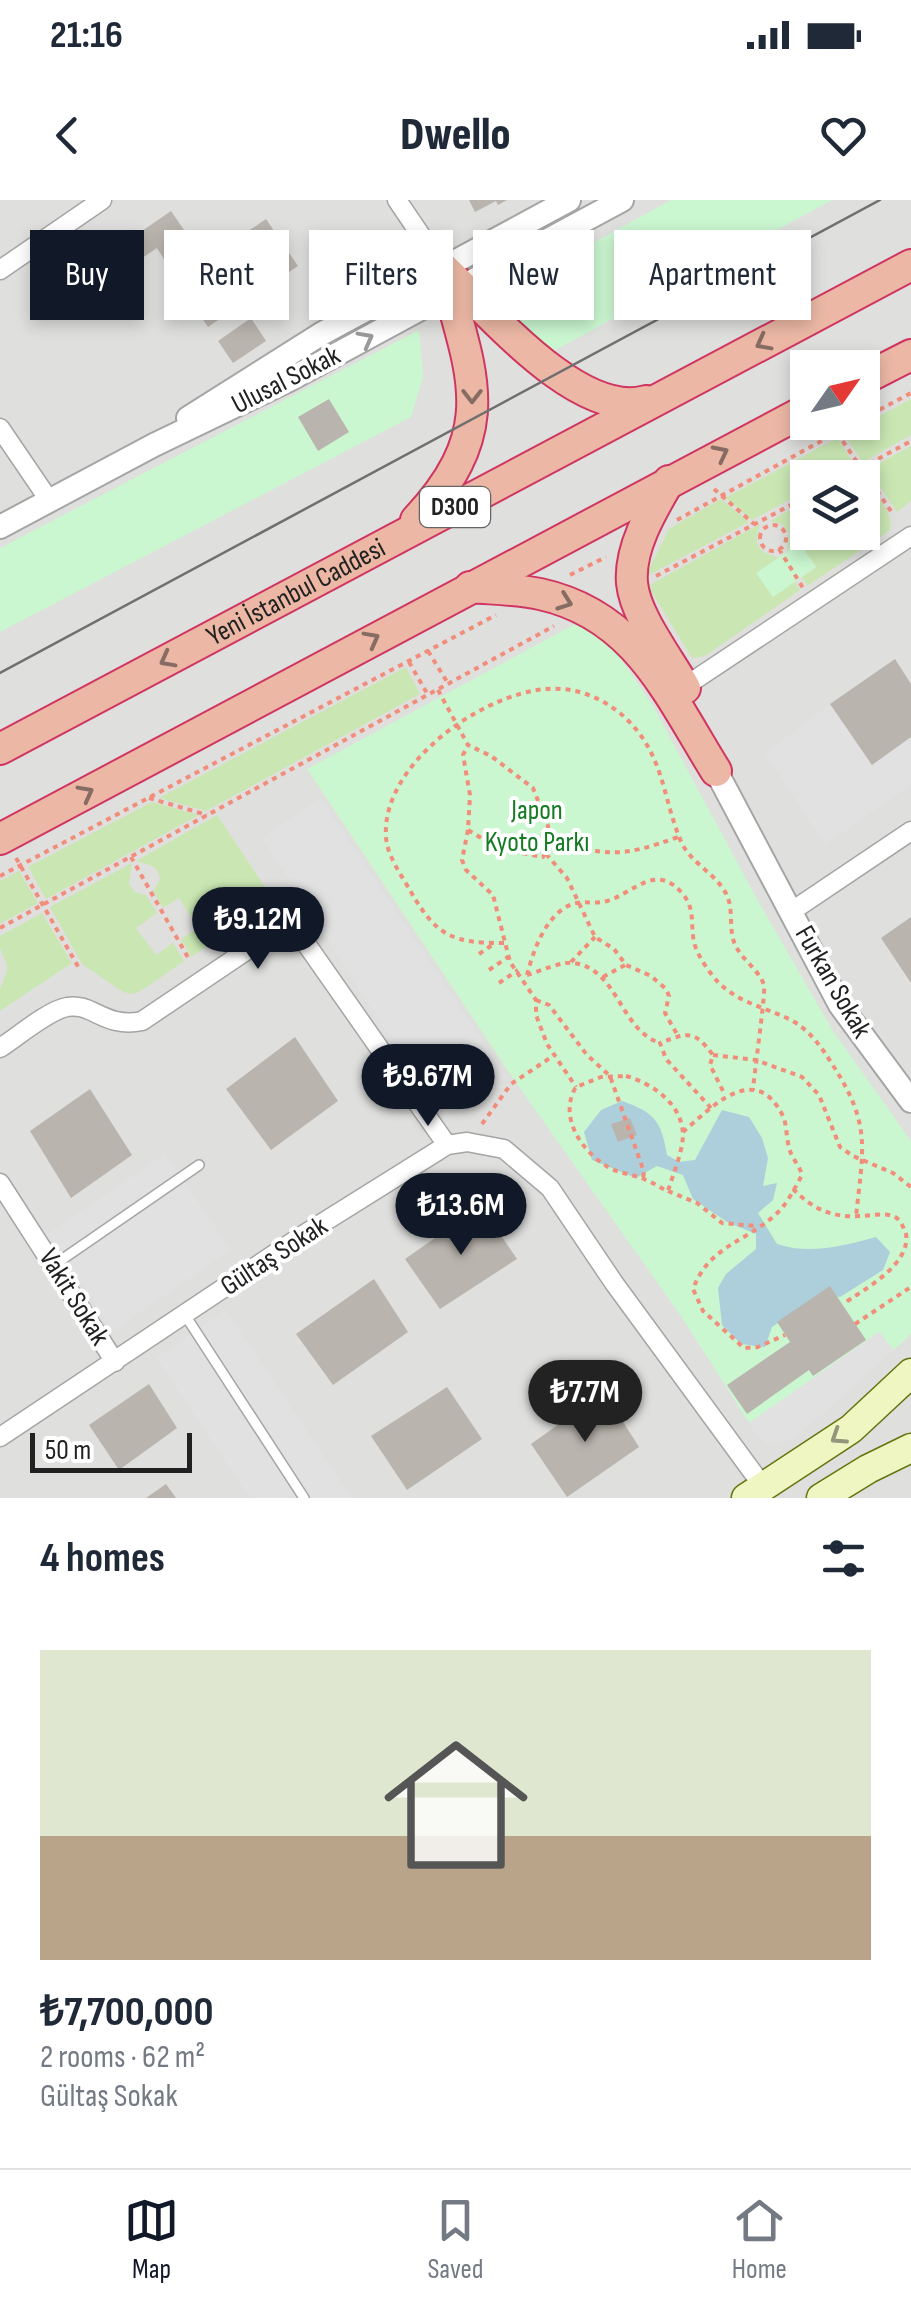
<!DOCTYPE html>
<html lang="en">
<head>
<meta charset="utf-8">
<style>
	:root { --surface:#fff; --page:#f6f6f7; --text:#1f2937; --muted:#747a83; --line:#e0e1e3; --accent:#111827 }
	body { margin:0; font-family:"Sofia Sans Condensed",sans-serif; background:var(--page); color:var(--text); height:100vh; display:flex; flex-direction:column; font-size:38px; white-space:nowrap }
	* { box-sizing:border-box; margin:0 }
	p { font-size:32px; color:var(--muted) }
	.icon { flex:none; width:55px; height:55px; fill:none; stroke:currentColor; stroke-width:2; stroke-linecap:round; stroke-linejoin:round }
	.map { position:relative; height:1298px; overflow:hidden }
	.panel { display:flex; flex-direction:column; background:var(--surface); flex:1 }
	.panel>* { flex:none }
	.top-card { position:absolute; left:30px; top:30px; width:852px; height:90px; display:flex; gap:20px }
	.needle { width:65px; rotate:56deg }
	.tools { position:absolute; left:790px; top:150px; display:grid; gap:20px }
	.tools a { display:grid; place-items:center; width:90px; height:90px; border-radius:0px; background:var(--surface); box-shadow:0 5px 15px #0003; font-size:50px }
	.scale { position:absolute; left:30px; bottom:25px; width:162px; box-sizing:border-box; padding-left:10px; border:5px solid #212121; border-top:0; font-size:28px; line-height:35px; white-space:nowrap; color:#212121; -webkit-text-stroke:8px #fff; paint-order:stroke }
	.price { position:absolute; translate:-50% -85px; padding:0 22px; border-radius:35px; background:var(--accent); color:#fff; font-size:32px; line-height:65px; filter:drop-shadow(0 2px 5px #0008) }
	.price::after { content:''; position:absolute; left:50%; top:60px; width:30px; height:22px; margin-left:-15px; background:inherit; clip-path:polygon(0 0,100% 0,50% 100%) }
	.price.selected { background:#222; color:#fff }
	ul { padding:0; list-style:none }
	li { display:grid; align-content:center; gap:20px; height:530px; padding:0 40px }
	li span { display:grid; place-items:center; height:310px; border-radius:0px; color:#555 }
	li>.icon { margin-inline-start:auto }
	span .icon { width:180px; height:180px; fill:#fffc; stroke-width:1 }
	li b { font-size:42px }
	h2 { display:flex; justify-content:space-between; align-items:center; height:120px; padding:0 40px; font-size:42px }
	.tag { padding:0 35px; border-radius:0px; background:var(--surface); box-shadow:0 5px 15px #0003; font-size:35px; line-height:90px }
	.tag.selected { background:var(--accent); color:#fff }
	.status { display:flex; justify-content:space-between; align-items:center; height:70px; padding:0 50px; background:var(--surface); direction:ltr }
	.status svg { height:28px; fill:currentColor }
	header { display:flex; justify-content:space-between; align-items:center; height:130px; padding:0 40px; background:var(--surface); font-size:45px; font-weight:800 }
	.dock { display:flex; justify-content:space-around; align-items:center; height:140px; border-top:2px solid var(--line); background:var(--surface); font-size:28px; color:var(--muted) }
	.dock a { display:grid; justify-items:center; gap:5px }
	.dock .selected { color:var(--accent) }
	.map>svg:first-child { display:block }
</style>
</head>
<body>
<div class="status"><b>21:16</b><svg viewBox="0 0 49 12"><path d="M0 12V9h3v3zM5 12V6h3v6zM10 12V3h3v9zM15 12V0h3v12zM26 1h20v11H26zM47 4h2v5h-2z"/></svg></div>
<header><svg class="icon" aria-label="back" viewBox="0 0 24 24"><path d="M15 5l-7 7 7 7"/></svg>Dwello<svg class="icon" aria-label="heart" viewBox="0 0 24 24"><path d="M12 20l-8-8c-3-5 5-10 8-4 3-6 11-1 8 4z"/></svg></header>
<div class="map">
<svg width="911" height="1298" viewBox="0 0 911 1298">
	<rect width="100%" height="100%" fill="#f1efe9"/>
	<path fill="#dfdfde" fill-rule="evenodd" d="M 0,0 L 911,0 L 911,1298 L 0,1298 ZM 808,168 L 862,168 L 862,222 L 808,222 ZM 808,278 L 862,278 L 862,332 L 808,332 Z"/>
	<path fill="#cae7b3" d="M 911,199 L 911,235 L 863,262 L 844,235 Z
		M 837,238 L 855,265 L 831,277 L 808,278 L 807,290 L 752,320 L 725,298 Z
		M 911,246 L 911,301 L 897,312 L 868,269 Z
		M 861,273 L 887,310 L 891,325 L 889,331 L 807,386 L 802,377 L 816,368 L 800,344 L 787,352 L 789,333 L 782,324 L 770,321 L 807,301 L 808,332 L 862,332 L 862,278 L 853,277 Z
		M 721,299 L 749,322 L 645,377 L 669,329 Z
		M 760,324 C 753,348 757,350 779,358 L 757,373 L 772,396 L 795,382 L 800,390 L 705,456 L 692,458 L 648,386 Z
		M 406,467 L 420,494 L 206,611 L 159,598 Z
		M 152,602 L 199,615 L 46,699 L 28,667 Z
		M 217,615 L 272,698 L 271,704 L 191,757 L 181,739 L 198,728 L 179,698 L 163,708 L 153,691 L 160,680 C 158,662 147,666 136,661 Z
		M 132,663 L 129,684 L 135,692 L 146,695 L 157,713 L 136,728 L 156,755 L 173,743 L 184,761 L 147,787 L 134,794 L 123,792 L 82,764 L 50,707 Z
		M 19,671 L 38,703 L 0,724 L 0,681 Z
		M 42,713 L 72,763 L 0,811 L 0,790 L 8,768 L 0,748 L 0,736 Z"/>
	<path fill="#caf6d0" d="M 671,0 L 832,0 L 548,154 L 502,118 L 502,93 Z
		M 419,130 L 423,177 L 411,217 L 0,432 L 0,348 Z
		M 800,343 L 816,367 L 773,397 L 756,373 Z
		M 577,423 L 596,431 L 613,447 L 653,506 L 757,699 L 833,831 L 911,941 L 911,1134 L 894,1150 L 879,1132 L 749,1223 L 683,1119 L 510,874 L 307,569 Z"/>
	<path fill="#e1e1e1" d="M 830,504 L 872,565 L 911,537 L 911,585 L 825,645 L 765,553 Z
		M 320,598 L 507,878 L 472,901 L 447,902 L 427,895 L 262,638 Z
		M 165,954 L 231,1050 L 113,1131 L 47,1034 Z
		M 226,1110 L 352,1298 L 250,1298 L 156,1157 Z
		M 879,1132 L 894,1150 L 801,1233 L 780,1245 L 766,1244 L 757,1235 L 749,1223 Z"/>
	<path fill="#adcedb" d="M 622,901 C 655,913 661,920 667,955 L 679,962 L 695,960 L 722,910 L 749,917 L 762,938 L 768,958 L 763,986 L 777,983 L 773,1000 L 758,1013 L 777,1044 C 810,1055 843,1046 876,1037 L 890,1052 L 883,1070 L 840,1097 L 819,1094 L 772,1127 L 765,1147 L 741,1144 L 722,1125 L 718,1088 L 726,1074 L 756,1049 L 756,1034 L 727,1022 L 693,999 L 683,975 L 657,966 L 636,978 L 592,960 L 584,932 L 601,910 Z"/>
	<path fill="#bab4ae" d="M 469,0 L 507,0 L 498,5 L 496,1 L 475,12 Z
		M 171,11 L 193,43 L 165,61 L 157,48 L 139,60 L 126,42 Z
		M 266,19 L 298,66 L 208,127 L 176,80 Z
		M 251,118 L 266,141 L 233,163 L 218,141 Z
		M 329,199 L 349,232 L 318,251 L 298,217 Z
		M 895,459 L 911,484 L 911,537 L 872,565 L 830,504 Z
		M 911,717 L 911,783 L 881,738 Z
		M 295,837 L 338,901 L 271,950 L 226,889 Z
		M 90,889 L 132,955 L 71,998 L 30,931 Z
		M 630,918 L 637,935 L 618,942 L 611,924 Z
		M 481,1006 L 517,1059 L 440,1109 L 405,1059 Z
		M 374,1079 L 408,1132 L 333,1185 L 296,1134 Z
		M 830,1086 L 866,1140 L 813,1176 L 809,1170 L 747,1214 L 727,1185 L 790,1142 L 777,1122 Z
		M 149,1184 L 177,1228 L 119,1270 L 89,1225 Z
		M 447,1187 L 482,1239 L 407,1290 L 371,1236 Z
		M 604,1192 L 639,1247 L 567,1297 L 531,1244 Z
		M 166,1284 L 176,1298 L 146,1298 Z"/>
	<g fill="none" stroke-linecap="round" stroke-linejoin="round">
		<defs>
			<path id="service" d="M 54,1065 L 199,965
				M 185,1115 L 304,1298"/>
			<path id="minor" d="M 397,0 L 443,68
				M 0,70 L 102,0
				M 0,228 L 49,300
				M 684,487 L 911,336
				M 792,711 L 911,631
				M 0,848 C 17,837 49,810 67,807 C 92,802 105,829 142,821 L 280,728 L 293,725 L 447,945
				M 0,983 L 115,1162
				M 0,1237 L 300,1037 L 447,945 L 467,942 L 504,949 L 550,988 L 614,1083 L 762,1285"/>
			<path id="tertiary" d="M 188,218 L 321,134 L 569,0
				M 0,327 L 154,245 L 289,180 L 622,0
				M 716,571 L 840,805 L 911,901"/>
			<path id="secondary" d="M 746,1298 L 851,1229 L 911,1173
				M 821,1298 L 868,1269 L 911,1248"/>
			<g id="trunk">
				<path d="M 443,68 C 488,110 578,220 646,201"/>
				<path d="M 862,180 L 911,155"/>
				<path d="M 669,281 C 652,310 629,348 632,383 C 635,416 669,459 685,488"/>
				<path d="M 416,320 C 502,228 471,174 443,68"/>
				<path d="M 470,387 C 493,389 517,389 540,394 C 636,415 668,494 716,571"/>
				<path id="s1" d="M 0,549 L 911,65"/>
				<path d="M 0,639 L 808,209"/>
			</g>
		</defs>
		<use href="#service" stroke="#a5a5a5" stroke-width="12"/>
		<use href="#minor" stroke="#a5a5a5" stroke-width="21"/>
		<use href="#tertiary" stroke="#a5a5a5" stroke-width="26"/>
		<use href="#secondary" stroke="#63740d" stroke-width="31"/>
		<use href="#trunk" stroke="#d03561" stroke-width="34"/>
		<path stroke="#f18d7a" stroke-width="4" stroke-dasharray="5 5" stroke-linecap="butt" d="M 862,219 L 911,193
			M 837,233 L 893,314
			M 843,278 L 911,241
			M 714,289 L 754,324
			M 677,320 L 856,222
			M760 338a13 13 0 1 1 26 0a13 13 0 1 1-26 0Z
			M 779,349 L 803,388
			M 570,375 L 606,357
			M 656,376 L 808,296
			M 428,451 L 449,485
			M 409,462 L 428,495
			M 438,490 L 468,545 L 491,556 L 533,588 L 548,626 L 549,644 L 543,657 L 500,649 L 468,630 L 470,595 L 463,555 L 468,545
			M 149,598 L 207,615
			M 468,630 L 462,660 L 466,670 L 493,695 L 510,762 L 536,800 L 536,815 L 547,844 L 576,887
			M 548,634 C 602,659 623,657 678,637
			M 546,654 L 567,678 L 595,737 L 614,749 L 626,765 L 651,776 L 666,789 L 669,796 L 665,813 L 678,836
			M 131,657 L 190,761
			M 16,658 L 80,770
			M 0,676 L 496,415
			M 0,728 L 554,426
			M 504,743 C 453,743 437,737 411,692 C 402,676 387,656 386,637 C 381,564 483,493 547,489 C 583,486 618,505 639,533 C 664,566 665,603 680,639 C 688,661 712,671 724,690 C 735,707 728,724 734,742 C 740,759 758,768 764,785 C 766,791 754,875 753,890
			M 479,754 L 495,743
			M 571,762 L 595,737
			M 489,770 L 508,757
			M 527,775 C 533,752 543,723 563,709 C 578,698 591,705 607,701 C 634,693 655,663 681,692 C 696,708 690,723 694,742 C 697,755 709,772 717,781 C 738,803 765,807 791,820 C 809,830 821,846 832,864 C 872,925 863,948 856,1017
			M 527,775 C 541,771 561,761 574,763 C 618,769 620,830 660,843
			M 603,777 L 625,765
			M 499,783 L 518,770
			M 536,800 L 549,805 L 587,855 L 610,876 L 644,972 L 643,978
			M 713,855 L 756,860 L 802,877 L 819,895 L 840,947 L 853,956 L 893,973 L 911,987
			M 626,876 C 654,884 683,905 683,936 C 682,954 673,974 668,991 C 660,988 654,983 646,980 C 634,974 620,974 608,967 C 581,951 558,916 576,887 L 601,877 Z
			M 711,908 L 666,859 L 660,843 C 689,832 694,830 713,855 L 710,865 L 725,895
			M 482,924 L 511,884 L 553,856
			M 683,932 C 712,907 755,860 783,916 C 787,925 786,937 789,947 C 791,958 799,964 802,975 C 795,988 786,1006 775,1015 C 744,1043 709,1046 693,1089 L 703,1111 L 744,1148 L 758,1147 L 785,1135
			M 793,989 C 814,1010 833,1018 862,1016 C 872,1015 884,1013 893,1016 C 901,1019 903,1027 906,1034 C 911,1065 863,1090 843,1104
			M 668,991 L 697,1003 L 722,1023 L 756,1026
			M 855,1124 L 911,1087"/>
		<use href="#service" stroke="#fff" stroke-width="9"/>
		<use href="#minor" stroke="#fff" stroke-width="18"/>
		<use href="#tertiary" stroke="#fff" stroke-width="22"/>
		<use href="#secondary" stroke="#f0f6c2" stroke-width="28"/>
		<use href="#trunk" stroke="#ecb8a5" stroke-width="30"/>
		<path stroke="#6f6f6f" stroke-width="2.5" d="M 0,473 L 880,0"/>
	</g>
	<defs><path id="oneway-chevron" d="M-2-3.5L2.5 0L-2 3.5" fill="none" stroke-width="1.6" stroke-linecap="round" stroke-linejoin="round" transform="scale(2.5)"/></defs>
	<use stroke="#9b9b9b" href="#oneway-chevron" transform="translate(366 139) rotate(-28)"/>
	<g stroke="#866c63">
		<use href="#oneway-chevron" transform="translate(763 143) rotate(152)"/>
		<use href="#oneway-chevron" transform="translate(472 196) rotate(90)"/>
		<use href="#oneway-chevron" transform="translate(721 253) rotate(-27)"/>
		<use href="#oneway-chevron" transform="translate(565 402) rotate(20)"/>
		<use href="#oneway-chevron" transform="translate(372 439) rotate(-28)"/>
		<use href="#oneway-chevron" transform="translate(167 460) rotate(152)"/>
		<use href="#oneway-chevron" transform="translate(86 593) rotate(-28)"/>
	</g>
	<use stroke="#93967a" href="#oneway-chevron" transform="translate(838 1237) rotate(147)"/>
	<g text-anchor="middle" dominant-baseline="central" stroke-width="8" stroke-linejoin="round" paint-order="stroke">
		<rect fill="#fff" stroke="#646464" stroke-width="2.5" x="420" y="287" width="70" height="40" rx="8"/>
		<g font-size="25" font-weight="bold" fill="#212121">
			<text x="455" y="307">D300</text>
		</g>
		<g font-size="28" fill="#212121" stroke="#fff">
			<text transform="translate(286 180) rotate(-27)">Ulusal Sokak</text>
			<text stroke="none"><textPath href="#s1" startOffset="335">Yeni İstanbul Caddesi</textPath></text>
			<text transform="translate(833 782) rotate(60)">Furkan Sokak</text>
			<text transform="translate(274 1056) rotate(-33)">Gültaş Sokak</text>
			<text transform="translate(74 1097) rotate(58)">Vakit Sokak</text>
		</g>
		<g font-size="28" fill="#147b22" stroke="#fff">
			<text x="537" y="610">Japon<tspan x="537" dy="32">Kyoto Parkı</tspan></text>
		</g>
	</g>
</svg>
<div class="tools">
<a><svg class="needle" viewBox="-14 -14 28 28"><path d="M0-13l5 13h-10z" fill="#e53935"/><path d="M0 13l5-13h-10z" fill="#747a83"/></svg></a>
<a><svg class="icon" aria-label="layers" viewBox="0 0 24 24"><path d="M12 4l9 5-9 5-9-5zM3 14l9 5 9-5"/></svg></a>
</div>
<div class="scale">50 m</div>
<b class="price" style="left:258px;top:772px">₺9.12M</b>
<b class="price" style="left:428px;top:929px">₺9.67M</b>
<b class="price" style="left:461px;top:1058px">₺13.6M</b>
<b class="price selected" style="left:585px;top:1245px">₺7.7M</b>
<div class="top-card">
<a class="tag selected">Buy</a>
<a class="tag">Rent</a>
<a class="tag">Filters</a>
<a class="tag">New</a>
<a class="tag">Apartment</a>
</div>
</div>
<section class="panel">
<h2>4 homes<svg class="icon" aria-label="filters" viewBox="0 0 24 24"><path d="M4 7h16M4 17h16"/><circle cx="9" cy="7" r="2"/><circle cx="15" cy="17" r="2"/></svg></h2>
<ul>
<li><span style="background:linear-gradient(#dfe7d0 60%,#b9a48a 0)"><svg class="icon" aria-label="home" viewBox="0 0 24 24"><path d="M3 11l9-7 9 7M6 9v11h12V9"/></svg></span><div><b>₺7,700,000</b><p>2 rooms · 62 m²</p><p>Gültaş Sokak</p></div></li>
</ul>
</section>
<nav class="dock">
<a class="selected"><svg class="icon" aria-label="map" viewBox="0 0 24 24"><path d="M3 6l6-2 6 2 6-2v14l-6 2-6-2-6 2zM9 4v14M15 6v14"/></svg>Map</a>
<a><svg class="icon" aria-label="saved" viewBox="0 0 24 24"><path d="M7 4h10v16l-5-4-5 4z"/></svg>Saved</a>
<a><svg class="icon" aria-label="home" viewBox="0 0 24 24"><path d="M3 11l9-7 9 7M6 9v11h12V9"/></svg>Home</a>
</nav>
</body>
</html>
